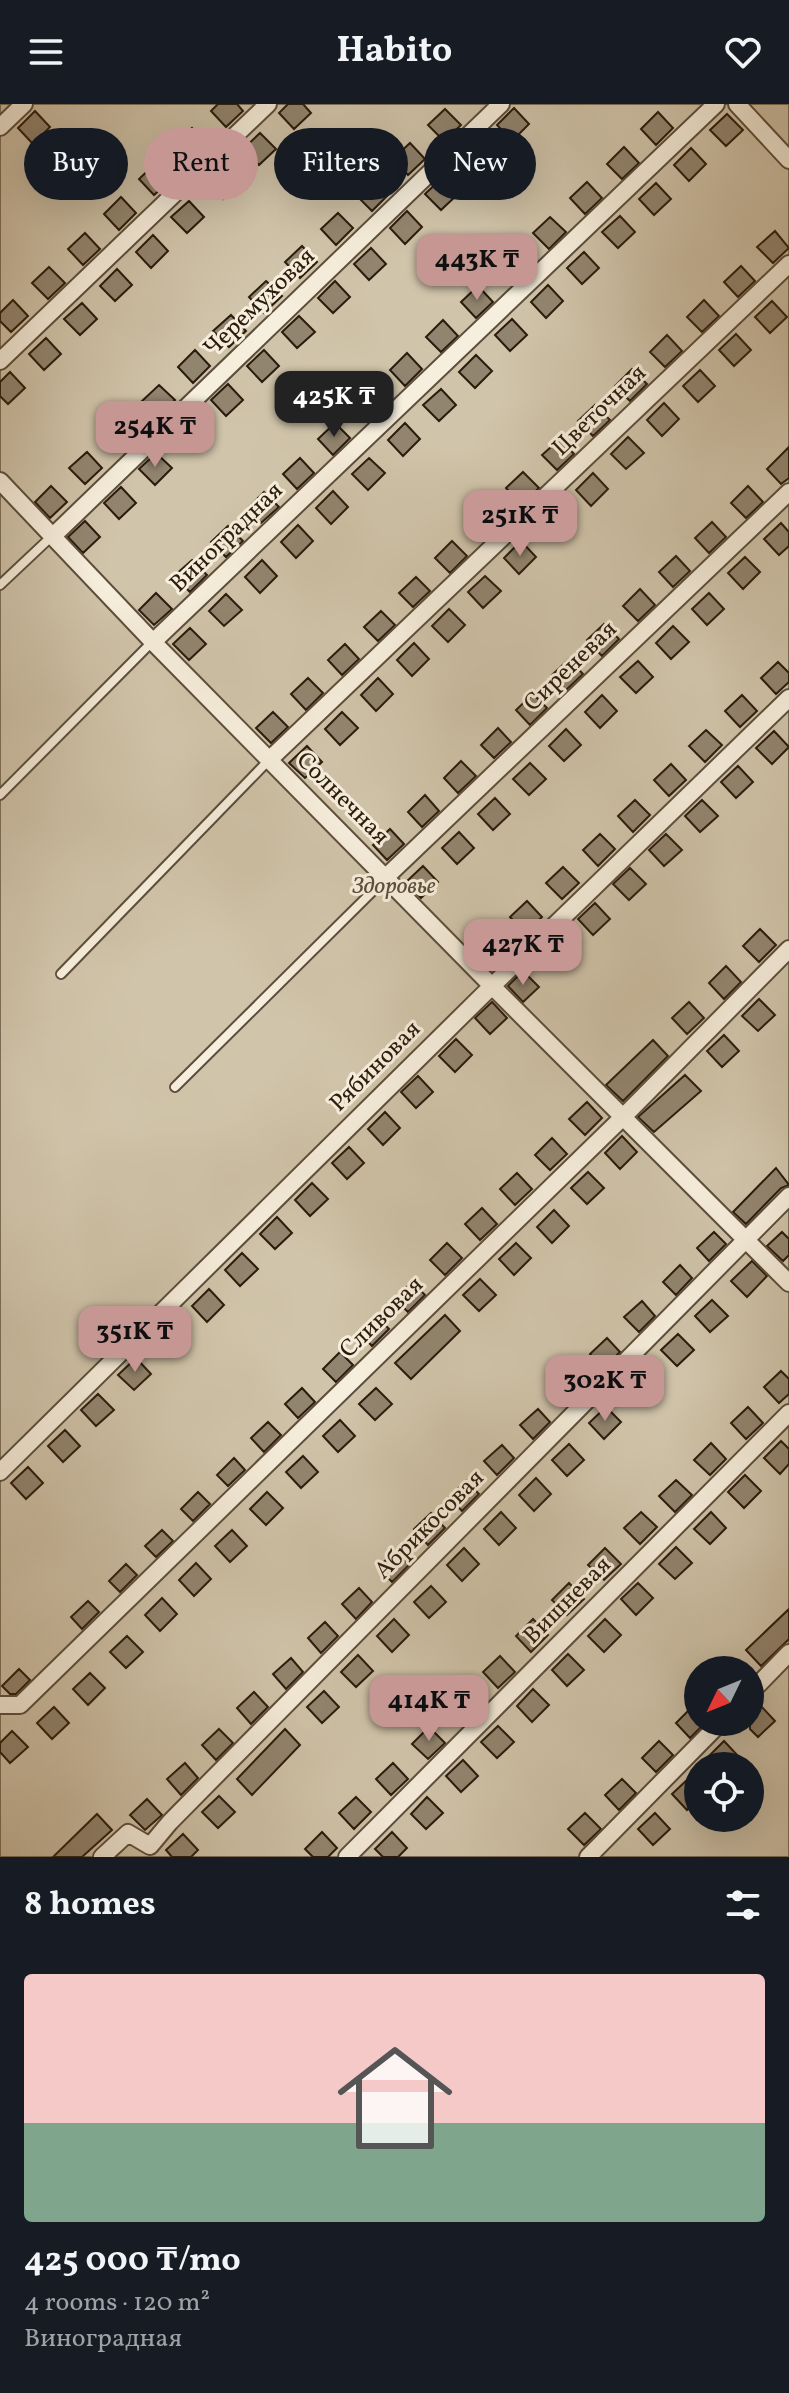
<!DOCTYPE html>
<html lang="en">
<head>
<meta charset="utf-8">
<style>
	:root { --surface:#171b24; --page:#20242c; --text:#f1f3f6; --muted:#9ea1a6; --line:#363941; --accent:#c59692 }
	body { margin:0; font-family:Vollkorn,serif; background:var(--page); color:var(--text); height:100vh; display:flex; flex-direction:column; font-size:30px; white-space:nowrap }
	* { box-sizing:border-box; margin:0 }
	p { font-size:26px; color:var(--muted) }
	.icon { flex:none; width:44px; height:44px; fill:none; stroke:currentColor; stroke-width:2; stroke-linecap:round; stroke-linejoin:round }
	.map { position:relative; height:1753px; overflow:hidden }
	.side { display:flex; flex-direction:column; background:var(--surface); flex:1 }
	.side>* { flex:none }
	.top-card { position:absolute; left:24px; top:24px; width:742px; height:72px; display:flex; gap:16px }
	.needle { width:52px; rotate:227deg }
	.controls { position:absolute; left:684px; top:1552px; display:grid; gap:16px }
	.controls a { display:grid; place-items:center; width:80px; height:80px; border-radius:50%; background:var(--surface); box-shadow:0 8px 32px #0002; font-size:40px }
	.price { position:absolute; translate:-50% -68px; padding:0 18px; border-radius:16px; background:var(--accent); color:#111; font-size:26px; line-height:52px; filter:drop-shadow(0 2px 4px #0008) }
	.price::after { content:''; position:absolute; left:50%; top:48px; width:24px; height:18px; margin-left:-12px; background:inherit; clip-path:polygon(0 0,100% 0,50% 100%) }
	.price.selected { background:#222; color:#fff }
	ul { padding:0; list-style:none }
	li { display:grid; align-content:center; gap:16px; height:424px; padding:0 24px }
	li+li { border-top:2px solid var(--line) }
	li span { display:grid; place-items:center; height:248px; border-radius:8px; color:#555 }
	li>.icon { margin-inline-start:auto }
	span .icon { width:144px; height:144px; fill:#fffc; stroke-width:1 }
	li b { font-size:34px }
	h2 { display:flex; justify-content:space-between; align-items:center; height:96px; padding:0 24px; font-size:34px }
	.tag { padding:0 28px; border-radius:36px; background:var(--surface); box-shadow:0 8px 32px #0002; font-size:28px; line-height:72px }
	.tag.selected { background:var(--accent); color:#111 }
	header { display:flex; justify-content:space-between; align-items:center; height:104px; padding:0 24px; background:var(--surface); font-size:36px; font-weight:700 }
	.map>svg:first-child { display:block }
</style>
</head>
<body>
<header><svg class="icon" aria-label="menu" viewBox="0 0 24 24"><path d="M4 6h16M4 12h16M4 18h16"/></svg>Habito<svg class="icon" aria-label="heart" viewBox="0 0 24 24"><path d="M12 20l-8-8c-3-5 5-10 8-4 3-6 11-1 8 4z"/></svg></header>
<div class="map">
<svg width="789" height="1753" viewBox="0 0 789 1753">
	<rect width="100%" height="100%" fill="#f2e7ca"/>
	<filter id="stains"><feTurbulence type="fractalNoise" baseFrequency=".0025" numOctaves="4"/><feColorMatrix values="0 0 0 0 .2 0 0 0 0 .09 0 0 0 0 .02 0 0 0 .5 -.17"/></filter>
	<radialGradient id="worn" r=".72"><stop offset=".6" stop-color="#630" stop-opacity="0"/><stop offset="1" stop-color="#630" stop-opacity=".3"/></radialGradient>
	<path fill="#d0c4aa" stroke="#7d705b" stroke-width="2" fill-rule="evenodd" d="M 0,0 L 789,0 L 789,1753 L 0,1753 ZM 698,1566 L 750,1566 L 750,1618 L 698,1618 ZM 698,1662 L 750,1662 L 750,1714 L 698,1714 Z"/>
	<path fill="#92856f" stroke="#2a1b0c" stroke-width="2" d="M 218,0 L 237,0 L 243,7 L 226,23 L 211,7 Z
		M 288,0 L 303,0 L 311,9 L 294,25 L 279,9 Z
		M 514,4 L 529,20 L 512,37 L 497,21 Z
		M 445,5 L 461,21 L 444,37 L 428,21 Z
		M 35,7 L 50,23 L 33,40 L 18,24 Z
		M 658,8 L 673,24 L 656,41 L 641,25 Z
		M 727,10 L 743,26 L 726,42 L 710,26 Z
		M 192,24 L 207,40 L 190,56 L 175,40 Z
		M 260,29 L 276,45 L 259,61 L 243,45 Z
		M 410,39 L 425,55 L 408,71 L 393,55 Z
		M 478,40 L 493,56 L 476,72 L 461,57 Z
		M 624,43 L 639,59 L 622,75 L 607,60 Z
		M 691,44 L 706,60 L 689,77 L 674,61 Z
		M 156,59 L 172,75 L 154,91 L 139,75 Z
		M 224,62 L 240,78 L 223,95 L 207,79 Z
		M 373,74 L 389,90 L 372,107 L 356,91 Z
		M 442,74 L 458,90 L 441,106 L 425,90 Z
		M 587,78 L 602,94 L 585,110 L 570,94 Z
		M 656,79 L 671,95 L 654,111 L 639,95 Z
		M 121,93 L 136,109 L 119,126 L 104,110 Z
		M 189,97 L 204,113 L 187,129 L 171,113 Z
		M 407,107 L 422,123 L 405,140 L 390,124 Z
		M 338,109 L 353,124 L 336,141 L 321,125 Z
		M 620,112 L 635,128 L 618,144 L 602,128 Z
		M 550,113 L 566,128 L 549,145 L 533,129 Z
		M 775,127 L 789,144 L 773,159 L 757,143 Z
		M 85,129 L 100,145 L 83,161 L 68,145 Z
		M 153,131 L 168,147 L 151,164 L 136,148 Z
		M 302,142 L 317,158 L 300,174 L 285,158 Z
		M 371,144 L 386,160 L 369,176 L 354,160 Z
		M 515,146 L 530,162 L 513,179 L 498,163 Z
		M 584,148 L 599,164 L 582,180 L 567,164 Z
		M 741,162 L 755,177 L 738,193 L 724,178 Z
		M 49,163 L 65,179 L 48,195 L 32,179 Z
		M 117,165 L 132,181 L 115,197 L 100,182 Z
		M 266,177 L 282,192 L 264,209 L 249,193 Z
		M 335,177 L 350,193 L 333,209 L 318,194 Z
		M 548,181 L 563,197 L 546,214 L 531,198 Z
		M 478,182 L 493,198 L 476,214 L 461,198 Z
		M 13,196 L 28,212 L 11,228 L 0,217 L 0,209 Z
		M 704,196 L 719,212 L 702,228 L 687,213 Z
		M 772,197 L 787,213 L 770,229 L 755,213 Z
		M 82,199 L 97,215 L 80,231 L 64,215 Z
		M 231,211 L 246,227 L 229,243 L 213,227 Z
		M 299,212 L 315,228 L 297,244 L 282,228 Z
		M 512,215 L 527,231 L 510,247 L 495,231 Z
		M 443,216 L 458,232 L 441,248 L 426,233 Z
		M 736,230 L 751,246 L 734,262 L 719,246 Z
		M 667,231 L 682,247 L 665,263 L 650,248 Z
		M 46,234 L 61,250 L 44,266 L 29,250 Z
		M 195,246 L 210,262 L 193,279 L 178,263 Z
		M 264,246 L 279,262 L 262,278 L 247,262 Z
		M 407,249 L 422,265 L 405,282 L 390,266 Z
		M 476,251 L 492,267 L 475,284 L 459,268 Z
		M 632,265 L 647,280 L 630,297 L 615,282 Z
		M 700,266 L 715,282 L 698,298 L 683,282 Z
		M 10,268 L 25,284 L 8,300 L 0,292 L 0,278 Z
		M 228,280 L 243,296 L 226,312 L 211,296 Z
		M 159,281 L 175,296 L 157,313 L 142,297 Z
		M 371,284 L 386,300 L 369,316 L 354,301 Z
		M 441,285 L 456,301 L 439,317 L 423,301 Z
		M 664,299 L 679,315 L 662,332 L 647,316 Z
		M 595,301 L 610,316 L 593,332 L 578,317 Z
		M 123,314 L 138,330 L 121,346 L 106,330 Z
		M 192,314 L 207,330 L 190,346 L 175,330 Z
		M 335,319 L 350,334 L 333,351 L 318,335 Z
		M 405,319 L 420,335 L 403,352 L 388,336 Z
		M 628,333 L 644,349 L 626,365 L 611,350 Z
		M 560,335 L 574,350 L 557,366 L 542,351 Z
		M 789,343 L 789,374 L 781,380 L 767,365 Z
		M 87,348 L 102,364 L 85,380 L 69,364 Z
		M 156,349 L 172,364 L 155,381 L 139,365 Z
		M 300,354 L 314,369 L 297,385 L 283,370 Z
		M 369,354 L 385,369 L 368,386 L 352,370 Z
		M 523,368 L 539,384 L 521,400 L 506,384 Z
		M 593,369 L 608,385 L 591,402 L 576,386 Z
		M 51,382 L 67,398 L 50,414 L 35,398 Z
		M 748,382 L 763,398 L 746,414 L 731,399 Z
		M 121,383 L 136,399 L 119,415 L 104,399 Z
		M 333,387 L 348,403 L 331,420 L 316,404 Z
		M 264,388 L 279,403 L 261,419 L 247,405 Z
		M 488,403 L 503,418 L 485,434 L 471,419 Z
		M 557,403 L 572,419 L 555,435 L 540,419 Z
		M 85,417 L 100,433 L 83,449 L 68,433 Z
		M 712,418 L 726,433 L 709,449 L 695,434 Z
		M 781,419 L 789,428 L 789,442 L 779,451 L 764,435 Z
		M 298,421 L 313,437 L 296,454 L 281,438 Z
		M 228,422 L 243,437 L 226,453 L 211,438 Z
		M 452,437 L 467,452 L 450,469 L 435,454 Z
		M 521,437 L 536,453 L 519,470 L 504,454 Z
		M 676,452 L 690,467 L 673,483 L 659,468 Z
		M 745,453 L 760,468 L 743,485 L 728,469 Z
		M 192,456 L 207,471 L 190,488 L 174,472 Z
		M 262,456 L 277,472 L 260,489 L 245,473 Z
		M 485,472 L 501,487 L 483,504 L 468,488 Z
		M 416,473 L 430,487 L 413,503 L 399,489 Z
		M 640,485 L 655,501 L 638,517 L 623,502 Z
		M 156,489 L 172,505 L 154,521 L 139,506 Z
		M 709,489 L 724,505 L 707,521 L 692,505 Z
		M 226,490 L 242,506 L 224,522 L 209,507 Z
		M 449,505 L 465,521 L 448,538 L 432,522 Z
		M 381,507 L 395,521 L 378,537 L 364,523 Z
		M 604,520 L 619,535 L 602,552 L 587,536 Z
		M 673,522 L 689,538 L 671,555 L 656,539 Z
		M 190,524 L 206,540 L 189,556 L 173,540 Z
		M 414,539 L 429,555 L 412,572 L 397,556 Z
		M 345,540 L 359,555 L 342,571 L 328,556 Z
		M 569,555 L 583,570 L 566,586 L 552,571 Z
		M 638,557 L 653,573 L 636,589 L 620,573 Z
		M 778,558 L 789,569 L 789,578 L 776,590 L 761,574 Z
		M 308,574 L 323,589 L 306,606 L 291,590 Z
		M 378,574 L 393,590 L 376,607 L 361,591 Z
		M 533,590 L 547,604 L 530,621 L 516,606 Z
		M 602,591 L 617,607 L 600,624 L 585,608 Z
		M 742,591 L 757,607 L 740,623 L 725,607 Z
		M 273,608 L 288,623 L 271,639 L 256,624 Z
		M 342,608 L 358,624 L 340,641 L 325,625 Z
		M 498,624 L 511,638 L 494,654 L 481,641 Z
		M 566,625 L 581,641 L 564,657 L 549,642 Z
		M 706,626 L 722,641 L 705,658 L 689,642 Z
		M 774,627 L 789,643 L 772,660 L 756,644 Z
		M 307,642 L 322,658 L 305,674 L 289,659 Z
		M 461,657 L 476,672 L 458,689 L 444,674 Z
		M 530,659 L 546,675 L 529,691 L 513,675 Z
		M 671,660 L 686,676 L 669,692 L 654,676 Z
		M 738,662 L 753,678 L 736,694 L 721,678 Z
		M 425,691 L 439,707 L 422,723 L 408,708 Z
		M 495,694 L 510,710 L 493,726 L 478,710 Z
		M 635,696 L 650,711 L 633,728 L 618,712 Z
		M 702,696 L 718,712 L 700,728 L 685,712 Z
		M 390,725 L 404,740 L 387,756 L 373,741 Z
		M 459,728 L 474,744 L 457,760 L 442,744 Z
		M 600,730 L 615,745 L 598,762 L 583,746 Z
		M 666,730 L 682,746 L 664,762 L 649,746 Z
		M 423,762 L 438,778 L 421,794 L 406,778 Z
		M 563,763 L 579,779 L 562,795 L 546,779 Z
		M 630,764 L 646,780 L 629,796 L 613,780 Z
		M 527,797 L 542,813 L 525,829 L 510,813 Z
		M 595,799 L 610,815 L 593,831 L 578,815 Z
		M 760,825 L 776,841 L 759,858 L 743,842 Z
		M 492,831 L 507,847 L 490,863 L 475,847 Z
		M 559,833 L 574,849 L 557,865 L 542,849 Z
		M 726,862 L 741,878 L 724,895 L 709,879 Z
		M 523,867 L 539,883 L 523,898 L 508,882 Z
		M 759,895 L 775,911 L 758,927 L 742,912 Z
		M 492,898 L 507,914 L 490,930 L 475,914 Z
		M 689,898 L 704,914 L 687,930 L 672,914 Z
		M 724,931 L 739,947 L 722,963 L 707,947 Z
		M 456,935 L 472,951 L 455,968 L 439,952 Z
		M 653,936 L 668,952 L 623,997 L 606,981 Z
		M 685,971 L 701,987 L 654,1028 L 638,1013 Z
		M 418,972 L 433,988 L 416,1004 L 401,988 Z
		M 587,998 L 602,1014 L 585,1031 L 569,1015 Z
		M 385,1008 L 400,1024 L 383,1041 L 368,1025 Z
		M 622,1032 L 637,1048 L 620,1065 L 605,1049 Z
		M 552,1034 L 567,1050 L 550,1066 L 535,1051 Z
		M 349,1043 L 364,1059 L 347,1075 L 332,1059 Z
		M 776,1064 L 789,1081 L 781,1084 L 746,1120 L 733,1108 Z
		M 588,1068 L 604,1084 L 587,1100 L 571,1084 Z
		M 517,1069 L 532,1085 L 515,1101 L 500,1085 Z
		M 312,1079 L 328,1095 L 310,1112 L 295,1096 Z
		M 482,1104 L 497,1120 L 480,1136 L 465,1120 Z
		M 554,1106 L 569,1122 L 552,1139 L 537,1123 Z
		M 277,1113 L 292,1129 L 275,1145 L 260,1130 Z
		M 714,1128 L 726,1140 L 709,1157 L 697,1144 Z
		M 782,1128 L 789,1135 L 789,1151 L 783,1157 L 767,1142 Z
		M 447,1139 L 462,1154 L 445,1171 L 430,1156 Z
		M 516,1139 L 531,1154 L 514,1171 L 499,1155 Z
		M 242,1149 L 258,1165 L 240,1182 L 225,1166 Z
		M 752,1157 L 767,1172 L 747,1193 L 731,1177 Z
		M 680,1161 L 692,1174 L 676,1191 L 663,1178 Z
		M 480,1175 L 496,1191 L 479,1207 L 463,1191 Z
		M 412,1178 L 425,1191 L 408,1208 L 395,1195 Z
		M 209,1185 L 224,1201 L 207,1218 L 192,1202 Z
		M 712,1196 L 728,1212 L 710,1228 L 695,1212 Z
		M 642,1197 L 655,1212 L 639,1228 L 624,1213 Z
		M 445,1211 L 460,1227 L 411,1275 L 395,1259 Z
		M 377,1212 L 389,1225 L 372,1242 L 360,1229 Z
		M 172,1219 L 187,1235 L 170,1251 L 155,1235 Z
		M 678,1230 L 694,1246 L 677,1262 L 661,1246 Z
		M 607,1234 L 620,1248 L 603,1265 L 590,1250 Z
		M 340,1248 L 353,1261 L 336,1278 L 323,1265 Z
		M 136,1254 L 151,1270 L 134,1286 L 118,1271 Z
		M 781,1267 L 789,1275 L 789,1290 L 779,1299 L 764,1283 Z
		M 643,1268 L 658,1284 L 641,1300 L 626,1284 Z
		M 572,1269 L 585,1283 L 568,1300 L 555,1285 Z
		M 302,1284 L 315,1298 L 298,1314 L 285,1300 Z
		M 376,1284 L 392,1300 L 375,1316 L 359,1300 Z
		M 98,1290 L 114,1306 L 96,1322 L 81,1306 Z
		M 606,1303 L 621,1318 L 604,1335 L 589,1319 Z
		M 748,1303 L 763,1319 L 746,1335 L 731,1319 Z
		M 538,1305 L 550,1318 L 533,1335 L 520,1321 Z
		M 340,1316 L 355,1332 L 338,1348 L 323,1332 Z
		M 268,1318 L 281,1331 L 264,1348 L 251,1334 Z
		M 65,1326 L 80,1342 L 63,1358 L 48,1342 Z
		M 781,1337 L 789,1345 L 789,1360 L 780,1370 L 764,1354 Z
		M 711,1339 L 726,1355 L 710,1371 L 694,1356 Z
		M 569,1340 L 584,1356 L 567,1372 L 552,1356 Z
		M 502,1341 L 514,1354 L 497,1371 L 484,1357 Z
		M 303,1352 L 318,1368 L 301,1384 L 286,1368 Z
		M 234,1354 L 245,1366 L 228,1382 L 217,1371 Z
		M 28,1363 L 43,1379 L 26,1395 L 11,1379 Z
		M 745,1371 L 761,1387 L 744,1404 L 728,1388 Z
		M 536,1374 L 551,1390 L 534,1407 L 519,1391 Z
		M 676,1376 L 692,1391 L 675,1408 L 659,1392 Z
		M 466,1377 L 479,1390 L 462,1407 L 449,1393 Z
		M 198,1388 L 210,1400 L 193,1417 L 181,1405 Z
		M 267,1388 L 283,1404 L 266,1421 L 250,1405 Z
		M 501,1408 L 516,1424 L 499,1441 L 484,1425 Z
		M 641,1408 L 657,1423 L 640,1440 L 624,1424 Z
		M 711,1408 L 726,1424 L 710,1440 L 694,1425 Z
		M 431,1409 L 445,1424 L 428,1441 L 414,1425 Z
		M 162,1426 L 173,1437 L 156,1453 L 145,1442 Z
		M 232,1426 L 247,1442 L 230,1458 L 215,1442 Z
		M 676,1443 L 692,1459 L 675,1475 L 659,1460 Z
		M 464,1444 L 479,1460 L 462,1477 L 447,1461 Z
		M 605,1444 L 621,1460 L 604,1476 L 588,1461 Z
		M 396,1447 L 409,1461 L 392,1478 L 378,1463 Z
		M 196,1459 L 211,1475 L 194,1492 L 179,1476 Z
		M 126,1460 L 137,1471 L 120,1488 L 109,1477 Z
		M 569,1479 L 584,1495 L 567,1511 L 552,1496 Z
		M 638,1479 L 653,1494 L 636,1511 L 621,1495 Z
		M 431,1482 L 446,1498 L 429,1514 L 414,1498 Z
		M 359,1484 L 372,1498 L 356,1515 L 342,1500 Z
		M 162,1494 L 177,1510 L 160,1527 L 145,1511 Z
		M 88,1497 L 99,1508 L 82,1525 L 71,1513 Z
		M 789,1505 L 789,1535 L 761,1562 L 746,1546 Z
		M 394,1515 L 409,1531 L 392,1548 L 377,1532 Z
		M 533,1515 L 548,1531 L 531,1548 L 516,1532 Z
		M 605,1515 L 621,1531 L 604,1548 L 588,1532 Z
		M 325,1518 L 338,1532 L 321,1549 L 308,1534 Z
		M 127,1532 L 143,1548 L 126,1564 L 110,1548 Z
		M 568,1550 L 584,1566 L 567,1582 L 552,1566 Z
		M 358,1551 L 373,1567 L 356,1583 L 341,1568 Z
		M 500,1552 L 515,1568 L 498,1584 L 483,1568 Z
		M 291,1554 L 303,1568 L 286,1585 L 273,1570 Z
		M 19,1565 L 30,1576 L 16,1590 L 10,1590 L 2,1582 Z
		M 90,1569 L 105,1584 L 88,1601 L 73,1585 Z
		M 462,1584 L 478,1600 L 461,1617 L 445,1601 Z
		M 533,1585 L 549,1601 L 532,1618 L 517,1602 Z
		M 324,1587 L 339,1603 L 322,1619 L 307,1603 Z
		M 254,1588 L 268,1603 L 251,1620 L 237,1604 Z
		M 698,1597 L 698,1618 L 706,1618 L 690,1634 L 676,1619 Z
		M 760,1601 L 775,1617 L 758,1633 L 750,1625 L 750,1610 Z
		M 54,1603 L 69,1619 L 52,1635 L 37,1619 Z
		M 498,1622 L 514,1638 L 497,1654 L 481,1638 Z
		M 429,1623 L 445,1639 L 428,1655 L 412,1640 Z
		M 219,1625 L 233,1639 L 216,1656 L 202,1641 Z
		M 285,1625 L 300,1641 L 252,1691 L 237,1675 Z
		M 12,1627 L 28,1643 L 10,1659 L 0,1648 L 0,1639 Z
		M 659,1637 L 673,1651 L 656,1668 L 642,1654 Z
		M 724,1637 L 739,1653 L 730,1662 L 715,1662 L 707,1654 Z
		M 463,1656 L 478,1672 L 461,1688 L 446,1672 Z
		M 185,1659 L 198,1674 L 181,1691 L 167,1675 Z
		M 393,1659 L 408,1675 L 391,1691 L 376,1675 Z
		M 689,1674 L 698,1683 L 698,1696 L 687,1706 L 672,1690 Z
		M 622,1675 L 636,1689 L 619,1706 L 605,1691 Z
		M 219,1692 L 235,1708 L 218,1724 L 202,1708 Z
		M 356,1693 L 371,1708 L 354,1725 L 339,1709 Z
		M 427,1693 L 443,1709 L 426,1725 L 411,1710 Z
		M 147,1695 L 162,1711 L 145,1726 L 130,1711 Z
		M 585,1709 L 601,1725 L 584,1741 L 568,1725 Z
		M 655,1709 L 670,1725 L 653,1741 L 638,1725 Z
		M 97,1710 L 112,1726 L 82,1753 L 53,1753 Z
		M 322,1728 L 337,1744 L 328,1753 L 313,1753 L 305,1745 Z
		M 392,1728 L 407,1744 L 398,1753 L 383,1753 L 375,1745 Z
		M 183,1730 L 198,1746 L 191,1753 L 172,1753 L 166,1746 Z"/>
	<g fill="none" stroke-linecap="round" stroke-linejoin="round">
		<defs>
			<path id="service" d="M 0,481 L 52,432
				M 0,691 L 152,538
				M 61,870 L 269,656
				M 175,983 L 386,774"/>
			<path id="minor" d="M 737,0 L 789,56
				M 0,23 L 24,0
				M 0,257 L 268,0
				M 0,377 L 153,538 L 492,882 L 789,1179
				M 53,432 L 501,0
				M 153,538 L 716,0
				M 270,655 L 789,160
				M 386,773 L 789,388
				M 0,1368 L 492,882 L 789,594
				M 750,1589 L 789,1549
				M 0,1601 L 20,1601 L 623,1013 L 789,845
				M 102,1753 L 128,1729 L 150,1742 L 170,1718 L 789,1092
				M 347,1753 L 789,1309
				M 588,1753 L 721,1618"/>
		</defs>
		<use href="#service" stroke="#5c4e3c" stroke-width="12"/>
		<use href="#minor" stroke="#5c4e3c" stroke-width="20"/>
		<use href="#service" stroke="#f7efdd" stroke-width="8"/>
		<use href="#minor" stroke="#f7efdd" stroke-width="16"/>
	</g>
	<g text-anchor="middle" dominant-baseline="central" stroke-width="6" stroke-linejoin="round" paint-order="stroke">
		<g font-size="24" fill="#2a1b0c" stroke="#f7efdd">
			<text transform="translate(260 199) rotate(-44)">Черемуховая</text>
			<text transform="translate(600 307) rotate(-44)">Цветочная</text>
			<text transform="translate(227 434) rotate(-44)">Виноградная</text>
			<text transform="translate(571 563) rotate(-44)">Сиреневая</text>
			<text transform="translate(342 695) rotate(45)">Солнечная</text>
			<text transform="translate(376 963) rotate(-45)">Рябиновая</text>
			<text transform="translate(382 1214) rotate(-44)">Сливовая</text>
			<text transform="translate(430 1421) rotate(-45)">Абрикосовая</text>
			<text transform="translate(568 1497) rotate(-45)">Вишневая</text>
		</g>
		<g font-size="24" font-style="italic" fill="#5c4e3b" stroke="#f7efdd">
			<text x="394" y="783">Здоровье</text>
		</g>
	</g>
	<rect width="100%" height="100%" filter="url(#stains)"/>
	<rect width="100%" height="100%" fill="url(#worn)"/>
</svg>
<div class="controls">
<a><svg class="needle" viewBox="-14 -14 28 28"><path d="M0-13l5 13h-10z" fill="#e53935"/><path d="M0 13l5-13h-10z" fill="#9ea1a6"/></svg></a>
<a><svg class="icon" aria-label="locate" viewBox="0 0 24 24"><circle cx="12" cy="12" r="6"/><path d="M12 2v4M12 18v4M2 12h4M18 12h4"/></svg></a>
</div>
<b class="price" style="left:477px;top:198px">443K ₸</b>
<b class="price selected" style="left:334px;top:335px">425K ₸</b>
<b class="price" style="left:155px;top:365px">254K ₸</b>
<b class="price" style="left:520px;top:454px">251K ₸</b>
<b class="price" style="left:523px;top:883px">427K ₸</b>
<b class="price" style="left:135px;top:1270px">351K ₸</b>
<b class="price" style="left:605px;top:1319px">302K ₸</b>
<b class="price" style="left:429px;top:1639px">414K ₸</b>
<div class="top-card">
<a class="tag">Buy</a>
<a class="tag selected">Rent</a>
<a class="tag">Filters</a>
<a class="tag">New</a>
</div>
</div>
<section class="side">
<h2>8 homes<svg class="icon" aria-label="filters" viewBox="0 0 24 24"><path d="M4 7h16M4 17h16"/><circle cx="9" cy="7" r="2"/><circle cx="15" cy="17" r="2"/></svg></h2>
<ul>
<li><span style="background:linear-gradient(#f6c9c9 60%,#7fa58c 0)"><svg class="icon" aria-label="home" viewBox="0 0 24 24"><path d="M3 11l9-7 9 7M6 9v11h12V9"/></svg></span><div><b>425 000 ₸/mo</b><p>4 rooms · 120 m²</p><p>Виноградная</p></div></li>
</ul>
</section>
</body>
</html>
